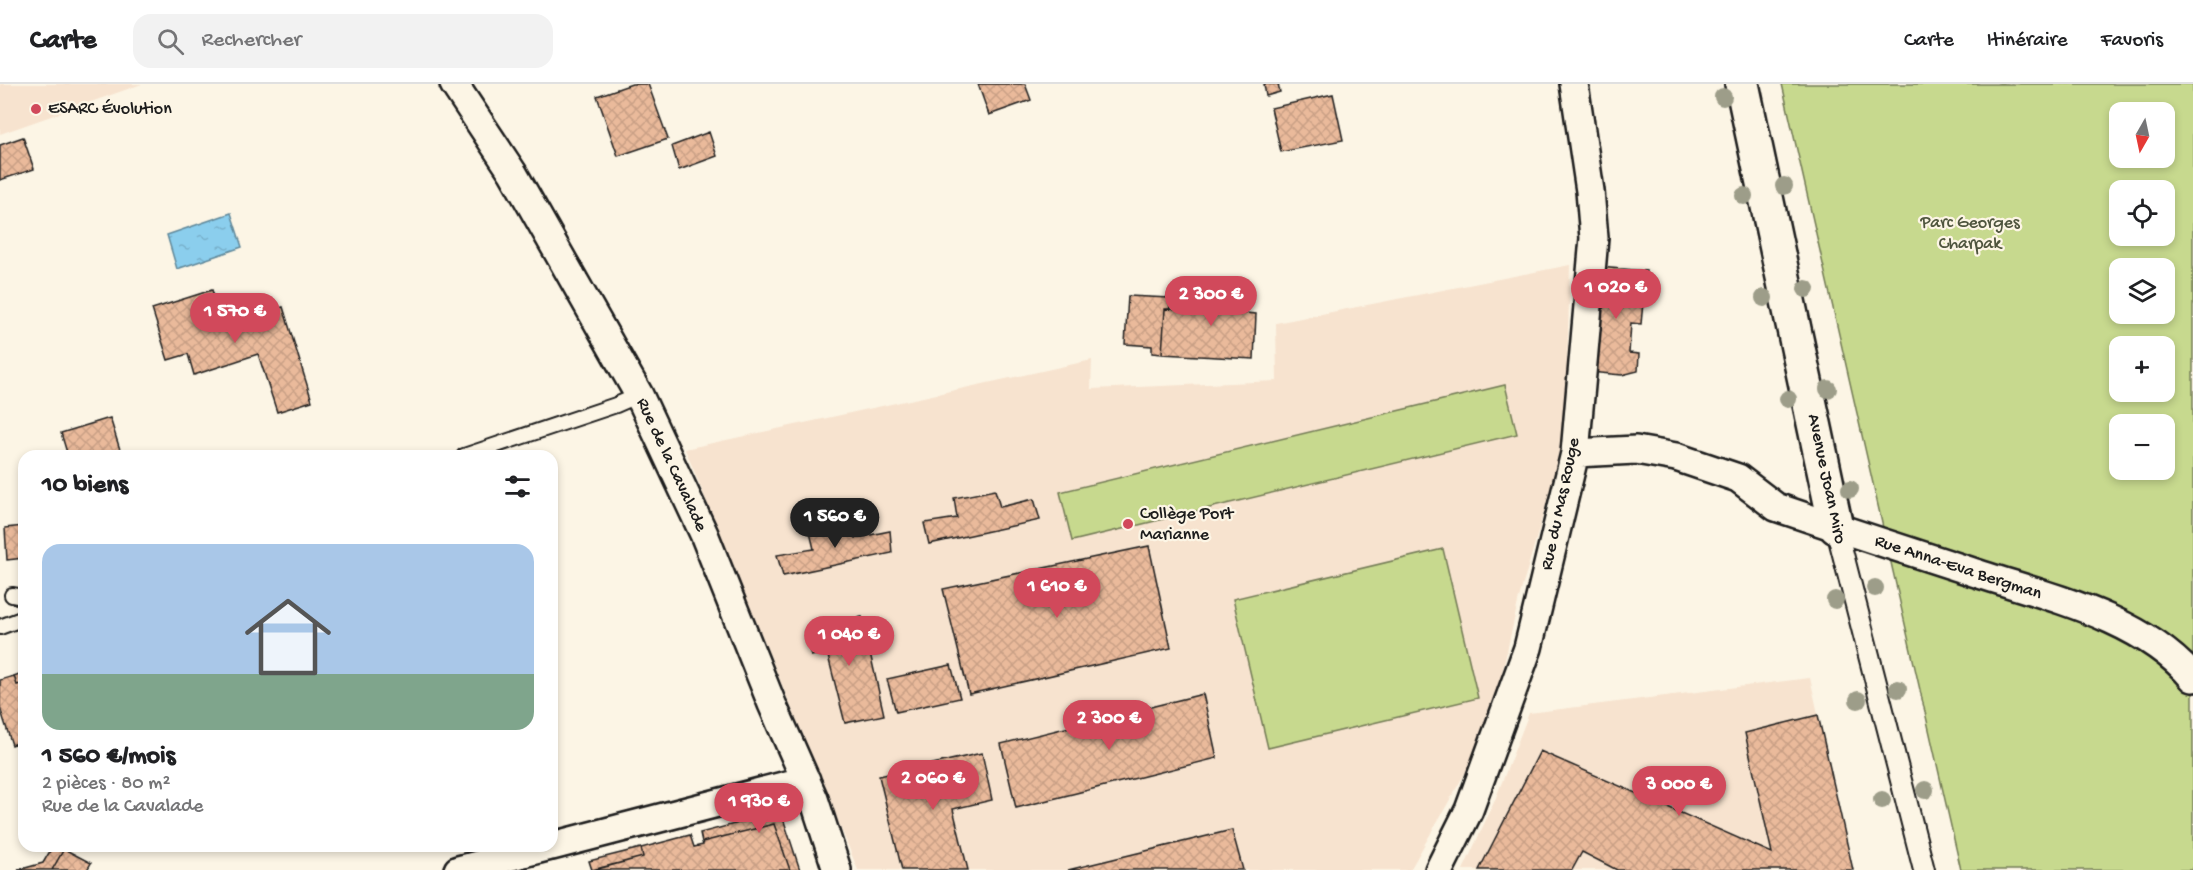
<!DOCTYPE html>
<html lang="fr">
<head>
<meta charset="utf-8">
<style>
	:root { --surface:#fff; --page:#f2f2f2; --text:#202124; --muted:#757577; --line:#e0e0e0; --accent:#d1495b }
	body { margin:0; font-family:"Gochi Hand",sans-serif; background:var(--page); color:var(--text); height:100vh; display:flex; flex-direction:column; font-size:22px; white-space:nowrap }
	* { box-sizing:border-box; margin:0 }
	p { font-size:20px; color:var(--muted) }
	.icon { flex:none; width:33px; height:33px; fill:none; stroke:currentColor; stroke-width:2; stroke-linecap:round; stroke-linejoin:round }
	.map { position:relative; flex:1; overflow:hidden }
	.side { position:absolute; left:18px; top:366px; width:540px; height:402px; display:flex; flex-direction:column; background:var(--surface); border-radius:18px; box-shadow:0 3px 9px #0003 }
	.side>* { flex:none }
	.needle { width:39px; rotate:189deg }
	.controls { position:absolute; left:2109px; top:18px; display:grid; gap:12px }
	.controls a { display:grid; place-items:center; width:66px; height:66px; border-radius:12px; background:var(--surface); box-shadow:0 3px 9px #0003; font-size:30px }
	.price { position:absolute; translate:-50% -51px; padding:0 14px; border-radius:21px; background:var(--accent); color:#fff; font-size:20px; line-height:39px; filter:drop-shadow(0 2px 3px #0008) }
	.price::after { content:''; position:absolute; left:50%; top:36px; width:18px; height:14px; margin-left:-9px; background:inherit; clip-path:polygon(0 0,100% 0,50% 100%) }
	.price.current { background:#222; color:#fff }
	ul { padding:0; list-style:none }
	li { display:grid; align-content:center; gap:12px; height:318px; padding:0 24px }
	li+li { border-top:2px solid var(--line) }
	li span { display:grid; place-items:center; height:186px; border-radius:18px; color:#555 }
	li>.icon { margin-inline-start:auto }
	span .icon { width:108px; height:108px; fill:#fffc; stroke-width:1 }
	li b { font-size:26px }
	h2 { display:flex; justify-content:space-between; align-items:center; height:72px; padding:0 24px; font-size:26px }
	header { display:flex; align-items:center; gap:36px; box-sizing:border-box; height:84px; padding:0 30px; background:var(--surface); border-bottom:2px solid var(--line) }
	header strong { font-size:28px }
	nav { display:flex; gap:33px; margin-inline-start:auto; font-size:21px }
	.search { width:420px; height:54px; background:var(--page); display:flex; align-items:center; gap:15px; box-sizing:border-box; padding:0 21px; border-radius:18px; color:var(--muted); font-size:22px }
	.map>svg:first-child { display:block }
</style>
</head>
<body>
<header>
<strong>Carte</strong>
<div class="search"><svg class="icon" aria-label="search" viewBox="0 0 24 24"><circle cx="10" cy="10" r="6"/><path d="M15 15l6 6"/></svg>Rechercher</div>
<nav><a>Carte</a><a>Itinéraire</a><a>Favoris</a></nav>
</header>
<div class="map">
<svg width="2193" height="786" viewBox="0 0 2193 786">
	<defs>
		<pattern id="water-ripples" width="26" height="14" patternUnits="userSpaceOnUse" patternTransform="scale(1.5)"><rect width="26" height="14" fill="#8bceed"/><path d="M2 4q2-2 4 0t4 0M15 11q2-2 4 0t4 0" fill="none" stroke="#77b0cb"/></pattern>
		<pattern id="building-cross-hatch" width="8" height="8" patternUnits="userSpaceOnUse" patternTransform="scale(1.5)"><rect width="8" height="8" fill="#eaba9b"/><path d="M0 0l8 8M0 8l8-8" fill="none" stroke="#c89f85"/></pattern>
	</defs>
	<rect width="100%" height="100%" fill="#fcf5e5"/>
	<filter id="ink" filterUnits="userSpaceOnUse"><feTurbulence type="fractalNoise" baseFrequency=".0167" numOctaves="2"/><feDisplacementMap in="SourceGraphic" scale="12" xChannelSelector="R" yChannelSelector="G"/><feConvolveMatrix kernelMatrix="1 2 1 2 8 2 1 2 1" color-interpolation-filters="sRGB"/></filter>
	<g filter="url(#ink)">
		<path fill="#f7e3cf" d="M 0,0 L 142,0 L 0,50 Z
			M 1570,181 L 1565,355 L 1519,514 L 1500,598 L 1469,682 L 1410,786 L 858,786 L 685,365 L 1092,276 L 1091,305 L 1277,297 L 1276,239 Z
			M 1810,594 L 1853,786 L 1463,786 L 1495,716 L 1529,629 Z"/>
		<path fill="#c7d98e" stroke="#727a55" stroke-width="1.5" fill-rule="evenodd" d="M 1782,0 L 2193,0 L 2193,786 L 1961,786 ZM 2120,28 L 2164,28 L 2164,74 L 2120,74 ZM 2120,106 L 2164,106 L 2164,152 L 2120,152 ZM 2120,184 L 2164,184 L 2164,230 L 2120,230 ZM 2120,262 L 2164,262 L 2164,308 L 2120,308 ZM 2120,340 L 2164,340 L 2164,386 L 2120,386 Z
			M 1505,301 L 1517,350 L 1072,457 L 1060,408 Z
			M 1443,465 L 1478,614 L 1268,664 L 1233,515 Z"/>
		<path fill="url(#water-ripples)" stroke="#5f8799" stroke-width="1.5" d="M 231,129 L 242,163 L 177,185 L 167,151 Z"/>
		<path fill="url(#building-cross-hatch)" stroke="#1c1c1c" stroke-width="1.5" d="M 632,0 L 648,0 L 668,55 L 618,72 L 597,12 Z
			M 978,0 L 1025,0 L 1031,16 L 989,31 Z
			M 1264,0 L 1278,0 L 1280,8 L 1266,12 Z
			M 1333,10 L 1343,56 L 1281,68 L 1271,24 Z
			M 709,48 L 717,72 L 679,86 L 672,62 Z
			M 23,53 L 34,85 L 0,96 L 0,61 Z
			M 1598,183 L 1646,187 L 1641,240 L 1631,239 L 1629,269 L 1639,270 L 1638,287 L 1622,291 L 1590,288 Z
			M 1204,195 L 1233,197 L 1233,228 L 1256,230 L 1254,275 L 1162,270 L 1165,225 L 1202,227 Z
			M 212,206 L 223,241 L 283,223 L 312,317 L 277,328 L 258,270 L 194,291 L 188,270 L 168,276 L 152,225 Z
			M 1128,212 L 1170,214 L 1170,225 L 1165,225 L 1162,270 L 1152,269 L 1152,262 L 1125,260 Z
			M 110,334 L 122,372 L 68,372 L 61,349 Z
			M 995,406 L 1000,423 L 1034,415 L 1040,436 L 929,460 L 924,439 L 957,434 L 954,414 Z
			M 851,437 L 855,454 L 890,447 L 892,469 L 783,492 L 777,471 L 814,465 L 809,444 Z
			M 24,442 L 24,474 L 7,476 L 5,444 Z
			M 1149,462 L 1171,564 L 969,610 L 943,505 Z
			M 862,533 L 884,631 L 845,639 L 827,568 L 811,572 L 805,546 Z
			M 951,581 L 960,614 L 896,628 L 887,595 Z
			M 24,588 L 24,599 L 17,601 L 14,592 Z
			M 14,592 L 17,601 L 24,599 L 24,656 L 12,661 L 0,624 L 0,596 Z
			M 1203,610 L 1217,674 L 1016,724 L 1001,660 Z
			M 1818,631 L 1853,786 L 1617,786 L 1582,768 L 1572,786 L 1479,786 L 1540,667 L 1772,769 L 1745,649 Z
			M 982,669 L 992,716 L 953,725 L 968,786 L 902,786 L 879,692 Z
			M 781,728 L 800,786 L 790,786 L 774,740 L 702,758 L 700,749 Z
			M 774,740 L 790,786 L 594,786 L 643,773 L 641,764 L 690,751 L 694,763 L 703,761 L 702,758 Z
			M 1232,746 L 1243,786 L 1068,786 Z
			M 53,762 L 60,762 L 64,765 L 52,786 L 18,786 L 43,779 Z
			M 641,764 L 643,773 L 592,786 L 589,777 Z
			M 64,765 L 91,779 L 87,786 L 52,786 Z"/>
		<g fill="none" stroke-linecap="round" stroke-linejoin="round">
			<defs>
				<path id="service" d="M 464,372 L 616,321 L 639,311
					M 12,511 L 24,513
					M 0,543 L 24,534"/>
				<path id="pedestrian" d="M 1836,443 L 1924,786"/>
				<path id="minor" d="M 454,0 L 513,89 L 639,311 L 704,450 L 772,620 L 814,715 L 837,786
					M 1575,369 L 1636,366 L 1676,373 L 1738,394 L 1776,423 C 1840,445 1905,466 1970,487 C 2044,512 2141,532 2193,594
					M 552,762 L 806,696
					M 458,786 L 551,762
					M 1439,786 L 1469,726 L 1528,564 L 1575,369 L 1594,154 L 1590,107 L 1574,0"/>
				<path id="tertiary" d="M 1742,0 L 1836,443"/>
			</defs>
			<use href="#service" stroke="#1c1c1c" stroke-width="18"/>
			<use href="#pedestrian" stroke="#1c1c1c" stroke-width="24"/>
			<use href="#minor" stroke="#1c1c1c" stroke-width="32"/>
			<use href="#tertiary" stroke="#1c1c1c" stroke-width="38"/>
			<use href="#service" stroke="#fcf5e5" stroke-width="14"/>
			<use href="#pedestrian" stroke="#fcf5e5" stroke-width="20"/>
			<use href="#minor" stroke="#fcf5e5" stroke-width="27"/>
			<use href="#tertiary" stroke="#fcf5e5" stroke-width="33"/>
		</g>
		<g fill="#9d9d89">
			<circle cx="1723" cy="13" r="9"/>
			<circle cx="1784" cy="102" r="9"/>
			<circle cx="1744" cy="112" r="9"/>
			<circle cx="1806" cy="205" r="9"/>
			<circle cx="1764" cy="214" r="9"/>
			<circle cx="1828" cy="305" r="9"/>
			<circle cx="1788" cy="315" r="9"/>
			<circle cx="1850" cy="405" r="9"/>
			<circle cx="1875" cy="504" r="9"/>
			<circle cx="1835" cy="516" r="9"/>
			<circle cx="1898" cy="605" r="9"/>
			<circle cx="1858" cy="616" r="9"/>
			<circle cx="1925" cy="706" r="9"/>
			<circle cx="1882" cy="716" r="9"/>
		</g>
	</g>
	<g fill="#d1495b" stroke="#fcf5e5" stroke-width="2">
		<circle cx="36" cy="25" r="6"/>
		<circle cx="1128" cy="440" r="6"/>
	</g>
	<g text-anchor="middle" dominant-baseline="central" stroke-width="4.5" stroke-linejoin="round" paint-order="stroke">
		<g font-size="18" fill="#1c1c1c" stroke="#fcf5e5" text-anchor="start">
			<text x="48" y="25">ESARC Évolution</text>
			<text x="1140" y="430">Collège Port<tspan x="1140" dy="21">Marianne</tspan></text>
		</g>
		<g font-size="18" fill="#4f553e" stroke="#fcf5e5">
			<text x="1970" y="139">Parc Georges<tspan x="1970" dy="21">Charpak</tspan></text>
		</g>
		<g font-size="18" fill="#1c1c1c" stroke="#fcf5e5">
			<text transform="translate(671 381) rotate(65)">Rue de la Cavalade</text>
			<text transform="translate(1826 395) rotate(78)">Avenue Joan Miro</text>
			<text transform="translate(1561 420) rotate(-78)">Rue du Mas Rouge</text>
			<text transform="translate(1958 484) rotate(18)">Rue Anna-Eva Bergman</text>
		</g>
	</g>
</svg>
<div class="controls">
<a><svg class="needle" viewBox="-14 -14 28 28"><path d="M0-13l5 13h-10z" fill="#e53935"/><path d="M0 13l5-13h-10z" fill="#757577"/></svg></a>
<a><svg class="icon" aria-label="locate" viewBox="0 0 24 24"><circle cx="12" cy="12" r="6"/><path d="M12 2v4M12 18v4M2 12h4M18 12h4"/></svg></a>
<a><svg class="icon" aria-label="layers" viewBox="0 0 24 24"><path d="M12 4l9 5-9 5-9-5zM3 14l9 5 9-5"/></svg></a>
<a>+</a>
<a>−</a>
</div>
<b class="price" style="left:1616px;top:236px">1 020 €</b>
<b class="price" style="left:1211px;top:243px">2 300 €</b>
<b class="price" style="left:235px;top:260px">1 570 €</b>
<b class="price current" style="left:835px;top:465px">1 560 €</b>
<b class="price" style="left:1057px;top:535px">1 610 €</b>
<b class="price" style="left:849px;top:583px">1 040 €</b>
<b class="price" style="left:1109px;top:667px">2 300 €</b>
<b class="price" style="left:933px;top:727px">2 060 €</b>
<b class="price" style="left:1679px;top:733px">3 000 €</b>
<b class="price" style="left:759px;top:750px">1 930 €</b>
<section class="side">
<h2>10 biens<svg class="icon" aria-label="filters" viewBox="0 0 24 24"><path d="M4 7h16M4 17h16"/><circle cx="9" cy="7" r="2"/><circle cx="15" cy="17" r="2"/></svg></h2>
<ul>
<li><span style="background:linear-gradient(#a9c7e8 70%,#7fa58c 0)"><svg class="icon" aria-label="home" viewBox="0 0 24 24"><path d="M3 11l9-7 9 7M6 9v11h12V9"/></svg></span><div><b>1 560 €/mois</b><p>2 pièces · 80 m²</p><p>Rue de la Cavalade</p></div></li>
</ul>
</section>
</div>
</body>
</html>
